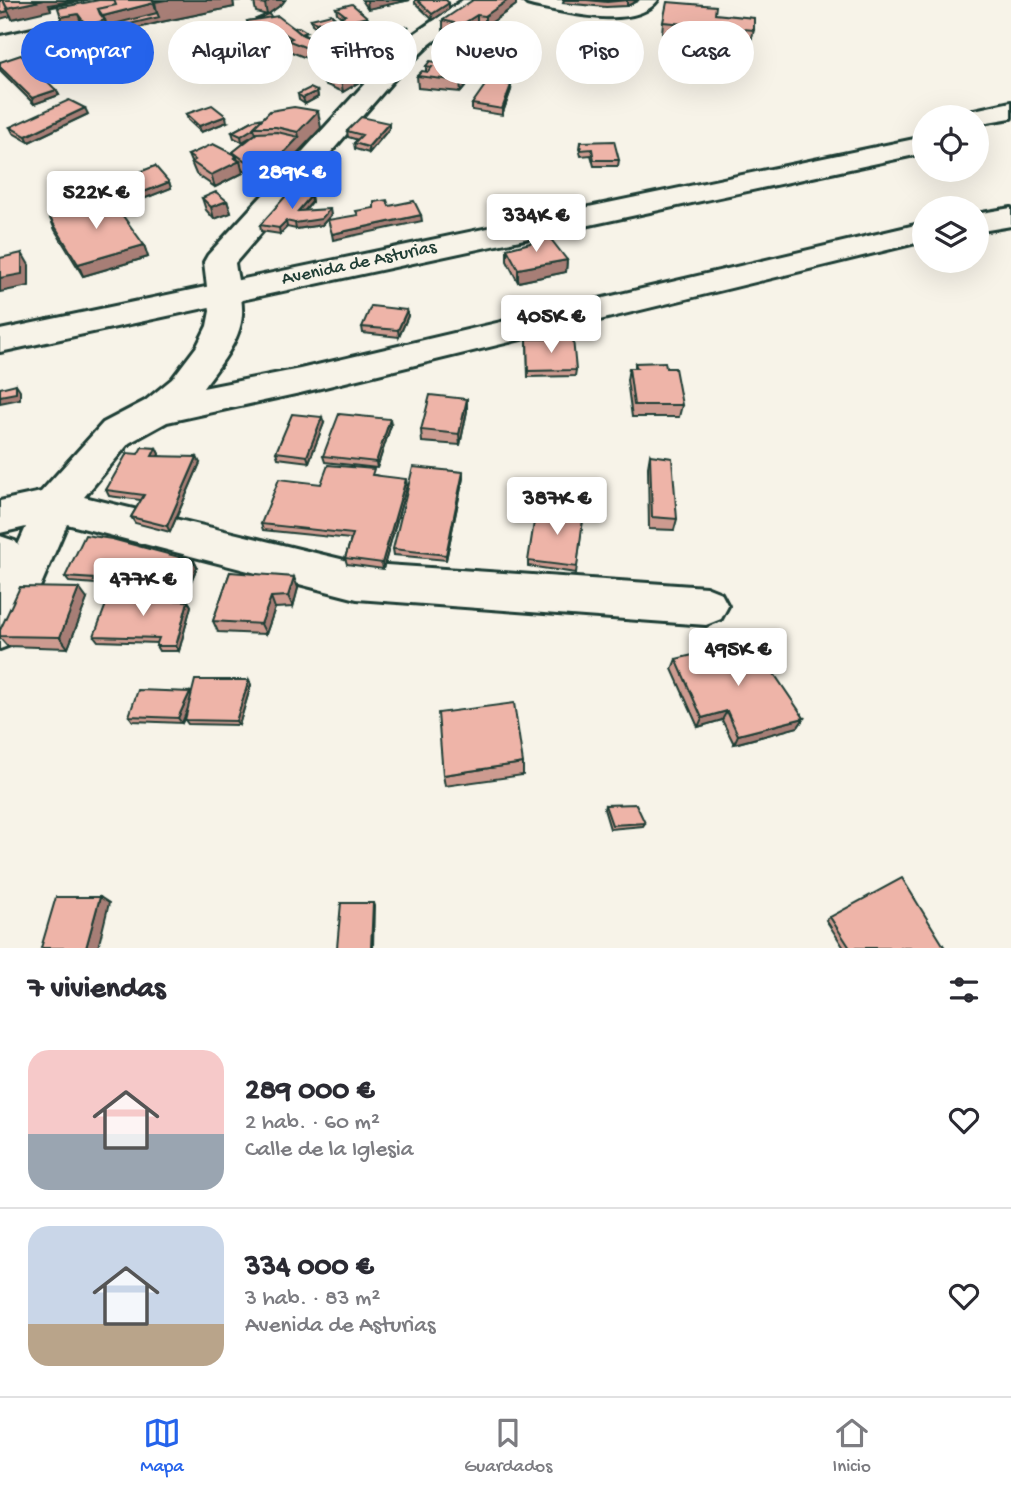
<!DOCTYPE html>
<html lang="es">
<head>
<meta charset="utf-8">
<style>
	:root { --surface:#fff; --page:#f7f7f7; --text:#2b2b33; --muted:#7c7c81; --line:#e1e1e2; --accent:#2563eb }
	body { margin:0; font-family:"Gochi Hand",sans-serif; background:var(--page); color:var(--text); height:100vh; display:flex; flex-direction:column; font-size:26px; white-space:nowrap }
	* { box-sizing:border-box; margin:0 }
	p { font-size:23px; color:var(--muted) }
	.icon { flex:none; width:38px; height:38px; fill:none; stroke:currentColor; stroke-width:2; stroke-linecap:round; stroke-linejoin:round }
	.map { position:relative; height:948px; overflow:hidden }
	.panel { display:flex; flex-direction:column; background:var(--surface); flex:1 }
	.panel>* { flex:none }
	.hud { position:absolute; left:21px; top:21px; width:970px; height:63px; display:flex; gap:14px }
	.fabs { position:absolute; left:912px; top:105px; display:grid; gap:14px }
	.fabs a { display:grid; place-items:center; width:77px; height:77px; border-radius:50%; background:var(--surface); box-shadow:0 7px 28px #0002; font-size:35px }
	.price { position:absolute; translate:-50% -60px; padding:0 16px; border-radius:7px; background:#fff; color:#222; font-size:23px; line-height:46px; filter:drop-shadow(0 2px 4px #0008) }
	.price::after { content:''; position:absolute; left:50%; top:42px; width:21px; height:16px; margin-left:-10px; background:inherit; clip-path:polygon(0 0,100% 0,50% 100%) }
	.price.active { background:var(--accent); color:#fff }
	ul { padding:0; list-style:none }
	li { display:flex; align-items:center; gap:21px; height:175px; padding:0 28px }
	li+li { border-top:2px solid var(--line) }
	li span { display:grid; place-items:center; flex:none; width:196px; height:140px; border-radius:21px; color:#555 }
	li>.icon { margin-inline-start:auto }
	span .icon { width:84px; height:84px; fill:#fffc; stroke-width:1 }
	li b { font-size:30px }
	h2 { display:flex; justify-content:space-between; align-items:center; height:84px; padding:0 28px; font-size:30px }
	.pill { padding:0 24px; border-radius:32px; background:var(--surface); box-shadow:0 7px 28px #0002; font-size:24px; line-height:63px }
	.pill.active { background:var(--accent); color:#fff }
	.dock { display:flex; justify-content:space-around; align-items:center; height:98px; border-top:2px solid var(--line); background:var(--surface); font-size:19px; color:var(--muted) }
	.dock a { display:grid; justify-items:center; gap:4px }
	.dock .active { color:var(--accent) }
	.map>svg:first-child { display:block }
</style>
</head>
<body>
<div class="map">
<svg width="1011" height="948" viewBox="0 0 1011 948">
	<rect width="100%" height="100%" fill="#f7f3e8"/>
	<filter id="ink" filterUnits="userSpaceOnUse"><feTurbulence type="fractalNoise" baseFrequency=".0143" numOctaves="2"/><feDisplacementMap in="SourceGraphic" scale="14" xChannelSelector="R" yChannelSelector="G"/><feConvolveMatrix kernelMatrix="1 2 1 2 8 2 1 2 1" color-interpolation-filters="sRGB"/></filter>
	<g filter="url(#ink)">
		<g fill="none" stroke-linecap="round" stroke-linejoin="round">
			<defs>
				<path id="minor" d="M 463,0 L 488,0 L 430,44 L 396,77 L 235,263 C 237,279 243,298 242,314 C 241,341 218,367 203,388 L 300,369 L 924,223 L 924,241 L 300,393 L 167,422 L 129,443 L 84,497 L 357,563 L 706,587 L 721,593 L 728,606 L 721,619 L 706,625 L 357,599 L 67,524 L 16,643 L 0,649 L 0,536 L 15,541 L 18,545 L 26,527 L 0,533 L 0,501 L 41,492 L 103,423 L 145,401 L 172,379 L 197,346 L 207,326 L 210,311 L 204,262 L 208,255 L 380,67 L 414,34 Z
					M 523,0 L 572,0 L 624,4 L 632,0 L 658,0 C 635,31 566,12 534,6 L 527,4 Z
					M 1011,208 L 1011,226 L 976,232 L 976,214 Z"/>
				<path id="major" d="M 92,0 L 133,0 L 129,4 L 122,6 L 0,33 L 0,19 Z
					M 1011,102 L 1011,118 L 976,124 L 976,117 L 961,117 L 965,112 Z
					M 924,137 L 924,153 L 0,352 L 0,330 Z"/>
			</defs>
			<use href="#minor" stroke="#1f3d34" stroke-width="6"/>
			<use href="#major" stroke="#1f3d34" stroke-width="6"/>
			<use href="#minor" fill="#f7f3e8" fill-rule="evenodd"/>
			<use href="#major" fill="#f7f3e8" fill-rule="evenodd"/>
		</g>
		<path fill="#cd9b90" stroke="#1f3d34" stroke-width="2" d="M 99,0 L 245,0 L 233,1 L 234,7 L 161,22 L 115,34 L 112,30 L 105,32 L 112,39 L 116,50 L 103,53 L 82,25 L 65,28 L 61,17 Z
			M 256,0 L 285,0 L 282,4 L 267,15 L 294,28 L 308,37 L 336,47 L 335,43 L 339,40 L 338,33 L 347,27 L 342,22 L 341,17 L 337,13 L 336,8 L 367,17 L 368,22 L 349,27 L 366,33 L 408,27 L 409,38 L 396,50 L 390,49 L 369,60 L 374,73 L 343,92 L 324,84 L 322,73 L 331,68 L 289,51 L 288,45 L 279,40 L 255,44 L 250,32 L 247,21 L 254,20 L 267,15 L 256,12 L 254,2 Z
			M 362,0 L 410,0 L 368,9 Z
			M 415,0 L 446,0 L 449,9 L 433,20 L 415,3 Z
			M 564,0 L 639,0 L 627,6 L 606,7 L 563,3 Z
			M 516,5 L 485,27 L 476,26 L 478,29 L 483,28 L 513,61 L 498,63 L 491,53 L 465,57 L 460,51 L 460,39 L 463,39 L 461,36 L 443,31 L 443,20 Z
			M 715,14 L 754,30 L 751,41 L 662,33 L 663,22 Z
			M 311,19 L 336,23 L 317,28 L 312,24 Z
			M 0,62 L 56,90 L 59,95 L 34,104 L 0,70 Z
			M 426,66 L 469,70 L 470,81 L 461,92 L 418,88 L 417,76 L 426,72 Z
			M 511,90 L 502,115 L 472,110 L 472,104 Z
			M 317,91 L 318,97 L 305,104 L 299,100 L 298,94 Z
			M 88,114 L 29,142 L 13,133 L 10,127 Z
			M 186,114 L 227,122 L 201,132 L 188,120 Z
			M 254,120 L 321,128 L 272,180 L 247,172 L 241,167 L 243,173 L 215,187 L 196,174 L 188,155 L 234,155 L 233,152 L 252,137 L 242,142 L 234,138 L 232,132 Z
			M 389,123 L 389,129 L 369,153 L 355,149 L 354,143 L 358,140 L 348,137 L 347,131 Z
			M 580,142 L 619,160 L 618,166 L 594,166 L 591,155 L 581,156 L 579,148 Z
			M 117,181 L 169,182 L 171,188 L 133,203 L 119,187 Z
			M 311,196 L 312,202 L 305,211 L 331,215 L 322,225 L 296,229 L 287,227 L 280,234 L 261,231 L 260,225 Z
			M 202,198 L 227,201 L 231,213 L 214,219 L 206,210 Z
			M 50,218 L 144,245 L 148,257 L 83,276 L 55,230 Z
			M 507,249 L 567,260 L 566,272 L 518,282 L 507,261 Z
			M 407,310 L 408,316 L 399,337 L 363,333 L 362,327 Z
			M 527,339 L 576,370 L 575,376 L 528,377 Z
			M 635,363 L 682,405 L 679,417 L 632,417 L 627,380 L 629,368 L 635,368 Z
			M 467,399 L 467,411 L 460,445 L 422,442 L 421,430 Z
			M 324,423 L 309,462 L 278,458 L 276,452 Z
			M 391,425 L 377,468 L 325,462 L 323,456 Z
			M 156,448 L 159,454 L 158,456 L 200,463 L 170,532 L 135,523 L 131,517 L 141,500 L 109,496 L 106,490 L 138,454 Z
			M 650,455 L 677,519 L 674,530 L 649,529 L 648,467 Z
			M 463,472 L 463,478 L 446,560 L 394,555 L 393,549 Z
			M 375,475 L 407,485 L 383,569 L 347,564 L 345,558 L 351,539 L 263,530 L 261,524 L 321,484 Z
			M 584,511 L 576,573 L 528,566 L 528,561 Z
			M 194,561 L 197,567 L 189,586 L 97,587 L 96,584 L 69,582 L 65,577 Z
			M 230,572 L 298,588 L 293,607 L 275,608 L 266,634 L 218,632 L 213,621 Z
			M 87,599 L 68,648 L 7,646 L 0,638 L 0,630 Z
			M 175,601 L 188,601 L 191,606 L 179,651 L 159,651 L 156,646 L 157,643 L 98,641 L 94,636 Z
			M 676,659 L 804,718 L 798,727 L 734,744 L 722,720 L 698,727 L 672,669 Z
			M 249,680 L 251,685 L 239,725 L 188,724 L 185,720 L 187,712 L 182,723 L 133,721 L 129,716 L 191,694 Z
			M 523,763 L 523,775 L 445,786 L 443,775 Z
			M 605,805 L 645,823 L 643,826 L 610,829 L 604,809 Z
			M 830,917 L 945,948 L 844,948 L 826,920 Z"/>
		<path fill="#a77e76" stroke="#1f3d34" stroke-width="2" d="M 44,0 L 76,0 L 49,5 L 51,10 L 12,19 L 7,8 Z
			M 166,0 L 233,0 L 234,7 L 161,22 L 115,34 L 113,28 L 110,25 L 112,30 L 109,31 L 103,16 L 154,3 L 158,17 L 155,2 Z
			M 270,0 L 285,0 L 282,4 L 267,15 L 265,4 Z
			M 367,0 L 410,0 L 368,9 Z
			M 508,0 L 516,0 L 516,5 L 485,27 L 485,16 Z
			M 627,0 L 637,0 L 637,1 L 627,6 Z
			M 449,3 L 449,9 L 433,20 L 432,14 Z
			M 8,11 L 11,16 L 0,19 L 0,13 Z
			M 78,14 L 82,25 L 65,28 L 61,17 Z
			M 477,15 L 477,26 L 464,35 L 461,31 L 461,25 Z
			M 367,17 L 368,22 L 348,27 L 347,22 Z
			M 335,18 L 336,23 L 317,28 L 316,23 Z
			M 105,20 L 109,31 L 100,34 L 96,23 Z
			M 408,27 L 409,38 L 396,50 L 395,39 Z
			M 277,29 L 279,40 L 255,44 L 252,33 Z
			M 388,33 L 390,49 L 357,67 L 355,51 Z
			M 484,34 L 484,39 L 464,42 L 464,36 Z
			M 112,39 L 116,50 L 103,53 L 99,42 Z
			M 491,42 L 491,53 L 465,57 L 464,46 Z
			M 513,50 L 513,61 L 498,63 L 498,52 Z
			M 372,62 L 374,73 L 343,92 L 341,81 Z
			M 469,70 L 470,81 L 461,92 L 460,81 Z
			M 511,85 L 511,90 L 502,115 L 502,109 Z
			M 56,90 L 59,95 L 34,104 L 32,98 Z
			M 317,91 L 318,97 L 305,104 L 303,98 Z
			M 85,108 L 88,114 L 29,142 L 26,136 Z
			M 318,111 L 321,128 L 272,180 L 269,168 L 299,137 L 298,132 L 276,127 Z
			M 226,116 L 227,122 L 201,132 L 199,126 Z
			M 389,123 L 389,129 L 369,153 L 368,147 Z
			M 254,128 L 256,134 L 242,142 L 241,136 Z
			M 237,156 L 238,162 L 240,161 L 243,173 L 215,187 L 211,175 Z
			M 169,182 L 171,188 L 133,203 L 131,197 Z
			M 311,196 L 312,202 L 299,217 L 298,211 Z
			M 227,201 L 231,213 L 214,219 L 211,207 Z
			M 330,209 L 331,215 L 322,225 L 296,229 L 295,223 Z
			M 421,215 L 422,221 L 333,240 L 332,234 Z
			M 286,221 L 287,227 L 280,234 L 279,228 Z
			M 144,245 L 148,257 L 83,276 L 78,264 Z
			M 22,253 L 29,265 L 29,286 L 0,292 L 0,278 Z
			M 567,260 L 566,272 L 518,282 L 518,269 Z
			M 407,310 L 408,316 L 399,337 L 398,330 Z
			M 16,384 L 20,390 L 20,399 L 0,403 L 0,396 Z
			M 467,399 L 467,411 L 460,445 L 459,434 Z
			M 322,417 L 324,423 L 309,462 L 307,456 Z
			M 390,419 L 391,425 L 377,468 L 376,462 Z
			M 156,448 L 159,454 L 155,462 L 152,456 Z
			M 197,457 L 200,463 L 170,532 L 167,526 Z
			M 463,472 L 463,478 L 446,560 L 446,555 Z
			M 406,479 L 407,485 L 383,569 L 382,563 Z
			M 194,561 L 197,567 L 189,586 L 186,581 Z
			M 294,577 L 298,588 L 293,607 L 288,596 Z
			M 79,588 L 87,599 L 68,648 L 60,637 Z
			M 271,597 L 275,608 L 266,634 L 261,624 Z
			M 188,601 L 191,606 L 179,651 L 176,646 Z
			M 249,680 L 251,685 L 239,725 L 236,721 Z
			M 190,692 L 193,697 L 182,723 L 178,718 Z
			M 727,711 L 722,720 L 698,727 L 702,718 Z
			M 804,718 L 798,727 L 734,744 L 738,735 Z
			M 100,897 L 109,903 L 98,948 L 86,948 Z
			M 373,903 L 374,906 L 373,948 L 371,948 Z"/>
		<path fill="#eeb4a8" stroke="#1f3d34" stroke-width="2" d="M 0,0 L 3,0 L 8,11 L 0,13 Z
			M 3,0 L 44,0 L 7,8 Z
			M 99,0 L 114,0 L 116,5 L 98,9 L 100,14 L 105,20 L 96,23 L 112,39 L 99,42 L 78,14 L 61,17 L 58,8 Z
			M 114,0 L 152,0 L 154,3 L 103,16 L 98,9 L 116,5 Z
			M 256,0 L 270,0 L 265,4 L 254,2 Z
			M 417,0 L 446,0 L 449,3 L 432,14 Z
			M 473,0 L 508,0 L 485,16 L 477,15 L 461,25 L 443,20 Z
			M 587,0 L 628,0 L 607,2 Z
			M 667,2 L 716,6 L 715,14 L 754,18 L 754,30 L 663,22 Z
			M 352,4 L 367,17 L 347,22 L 341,16 L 345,15 L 336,8 Z
			M 157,13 L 159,17 L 113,28 L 110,25 Z
			M 268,14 L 272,17 L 254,20 Z
			M 331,14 L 335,18 L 316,23 L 311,19 Z
			M 278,16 L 303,35 L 372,62 L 341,81 L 322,73 L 342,62 L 287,40 L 292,38 L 277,29 L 252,33 L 247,21 Z
			M 385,23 L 408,27 L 395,39 L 388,38 L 388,33 L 376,31 Z
			M 474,23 L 478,29 L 483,28 L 485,31 L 484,34 L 464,36 L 461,31 Z
			M 347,26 L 366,33 L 372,30 L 388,33 L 355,51 L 335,43 L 346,37 L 338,33 Z
			M 299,27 L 307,32 L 301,34 L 294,28 Z
			M 498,29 L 513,50 L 498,52 L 491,42 L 464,46 L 460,39 L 487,36 L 484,31 Z
			M 21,55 L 56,90 L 32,98 L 0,67 L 0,62 Z
			M 430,61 L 452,65 L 456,63 L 469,70 L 460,81 L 417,76 L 422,71 L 428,72 L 432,67 L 426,66 Z
			M 488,81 L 511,85 L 502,109 L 472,104 Z
			M 310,88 L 317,91 L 303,98 L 298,94 Z
			M 69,100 L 85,108 L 26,136 L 10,127 Z
			M 212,105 L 226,116 L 199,126 L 186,114 Z
			M 294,107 L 318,111 L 298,132 L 276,127 L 254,127 L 270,111 Z
			M 361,117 L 389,123 L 368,147 L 354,143 L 362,135 L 347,131 Z
			M 263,118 L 254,127 L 254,128 L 241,136 L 232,132 L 254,120 Z
			M 277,132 L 299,137 L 269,168 L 244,160 L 233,152 L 257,133 Z
			M 614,141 L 619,160 L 594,160 L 592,149 L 581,150 L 580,142 Z
			M 213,144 L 237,156 L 234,158 L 240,161 L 211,175 L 192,162 L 195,160 L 188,155 Z
			M 155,166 L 169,182 L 131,197 L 117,181 Z
			M 290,191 L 311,196 L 298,211 L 330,209 L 321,219 L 295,223 L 286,221 L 279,228 L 260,225 Z
			M 216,192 L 227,201 L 211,207 L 202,198 Z
			M 110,198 L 144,245 L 78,264 L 50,218 Z
			M 387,200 L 389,206 L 414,201 L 421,215 L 332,234 L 328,220 L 358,215 L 356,211 L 374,208 L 374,202 Z
			M 550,238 L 567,260 L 518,269 L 507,249 Z
			M 22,253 L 22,274 L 0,278 L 0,258 Z
			M 371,306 L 407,310 L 398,330 L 362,327 Z
			M 527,339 L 573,339 L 576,370 L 528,371 Z
			M 665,362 L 666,368 L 675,368 L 682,405 L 634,405 L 629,368 L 637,368 L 635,363 Z
			M 16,384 L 16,393 L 0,396 L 0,388 Z
			M 430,395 L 467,399 L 459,434 L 421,430 Z
			M 292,414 L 322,417 L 307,456 L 276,452 Z
			M 339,414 L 390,419 L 376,462 L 323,456 Z
			M 142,447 L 156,448 L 152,456 L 197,457 L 167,526 L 131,517 L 144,495 L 106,490 L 127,453 L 138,454 Z
			M 650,455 L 672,458 L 677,519 L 652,517 Z
			M 328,465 L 374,469 L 372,475 L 406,479 L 382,563 L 345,558 L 353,534 L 261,524 L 279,479 L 321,484 Z
			M 413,467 L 463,472 L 446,555 L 393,549 Z
			M 536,509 L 584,511 L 577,567 L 528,561 Z
			M 85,535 L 112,539 L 194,561 L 186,581 L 94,581 L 95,579 L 65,577 Z
			M 230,572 L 294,577 L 288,596 L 271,597 L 261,624 L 213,621 Z
			M 20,587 L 79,588 L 60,637 L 0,636 L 0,630 Z
			M 110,594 L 172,596 L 170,600 L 188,601 L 176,646 L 156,646 L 159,638 L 94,636 Z
			M 752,641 L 804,718 L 738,735 L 727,711 L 702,718 L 676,659 Z
			M 195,680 L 249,680 L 236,721 L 185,720 Z
			M 138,690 L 190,692 L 178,718 L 129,716 Z
			M 514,703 L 523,763 L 443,775 L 438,713 Z
			M 636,804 L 645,823 L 612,825 L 605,805 Z
			M 902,878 L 945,948 L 850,948 L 830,917 Z
			M 56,897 L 100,897 L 86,948 L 41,948 Z
			M 341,903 L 373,903 L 371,948 L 337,948 Z"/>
	</g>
	<g text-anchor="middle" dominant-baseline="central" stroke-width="5" stroke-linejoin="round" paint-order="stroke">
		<g font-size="19" fill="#1f3d34" stroke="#f7f3e8">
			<text transform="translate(359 264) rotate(-12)">Avenida de Asturias</text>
		</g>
	</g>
</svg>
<div class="fabs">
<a><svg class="icon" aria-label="locate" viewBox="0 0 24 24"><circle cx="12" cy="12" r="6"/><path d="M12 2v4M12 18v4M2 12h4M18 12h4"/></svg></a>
<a><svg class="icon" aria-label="layers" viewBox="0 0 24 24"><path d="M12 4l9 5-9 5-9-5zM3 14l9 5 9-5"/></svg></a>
</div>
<b class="price active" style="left:292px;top:211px">289K €</b>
<b class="price" style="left:96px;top:231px">522K €</b>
<b class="price" style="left:536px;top:254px">334K €</b>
<b class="price" style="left:551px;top:355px">405K €</b>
<b class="price" style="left:557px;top:537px">387K €</b>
<b class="price" style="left:143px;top:618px">477K €</b>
<b class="price" style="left:738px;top:688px">495K €</b>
<div class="hud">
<a class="pill active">Comprar</a>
<a class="pill">Alquilar</a>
<a class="pill">Filtros</a>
<a class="pill">Nuevo</a>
<a class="pill">Piso</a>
<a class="pill">Casa</a>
</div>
</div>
<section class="panel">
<h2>7 viviendas<svg class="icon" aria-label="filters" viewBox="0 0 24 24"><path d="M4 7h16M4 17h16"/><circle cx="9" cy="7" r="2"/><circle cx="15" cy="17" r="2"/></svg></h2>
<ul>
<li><span style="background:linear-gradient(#f6c9c9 60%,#9aa5b1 0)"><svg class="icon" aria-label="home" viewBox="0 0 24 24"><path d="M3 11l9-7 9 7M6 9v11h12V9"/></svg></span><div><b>289 000 €</b><p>2 hab. · 60 m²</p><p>Calle de la Iglesia</p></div><svg class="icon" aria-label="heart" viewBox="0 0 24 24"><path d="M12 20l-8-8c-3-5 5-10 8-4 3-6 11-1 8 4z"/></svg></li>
<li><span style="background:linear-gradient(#c9d6e8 70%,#b9a48a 0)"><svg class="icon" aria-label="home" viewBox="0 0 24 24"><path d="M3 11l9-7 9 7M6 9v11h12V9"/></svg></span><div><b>334 000 €</b><p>3 hab. · 83 m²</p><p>Avenida de Asturias</p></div><svg class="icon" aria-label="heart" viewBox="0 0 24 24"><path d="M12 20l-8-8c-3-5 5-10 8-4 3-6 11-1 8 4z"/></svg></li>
</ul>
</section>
<nav class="dock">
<a class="active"><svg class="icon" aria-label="map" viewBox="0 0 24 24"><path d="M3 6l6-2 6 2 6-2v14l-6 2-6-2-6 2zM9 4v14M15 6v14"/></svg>Mapa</a>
<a><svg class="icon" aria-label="saved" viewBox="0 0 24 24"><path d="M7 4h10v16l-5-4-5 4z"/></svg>Guardados</a>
<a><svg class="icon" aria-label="home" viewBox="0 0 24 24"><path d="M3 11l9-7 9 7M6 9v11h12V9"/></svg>Inicio</a>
</nav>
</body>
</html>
